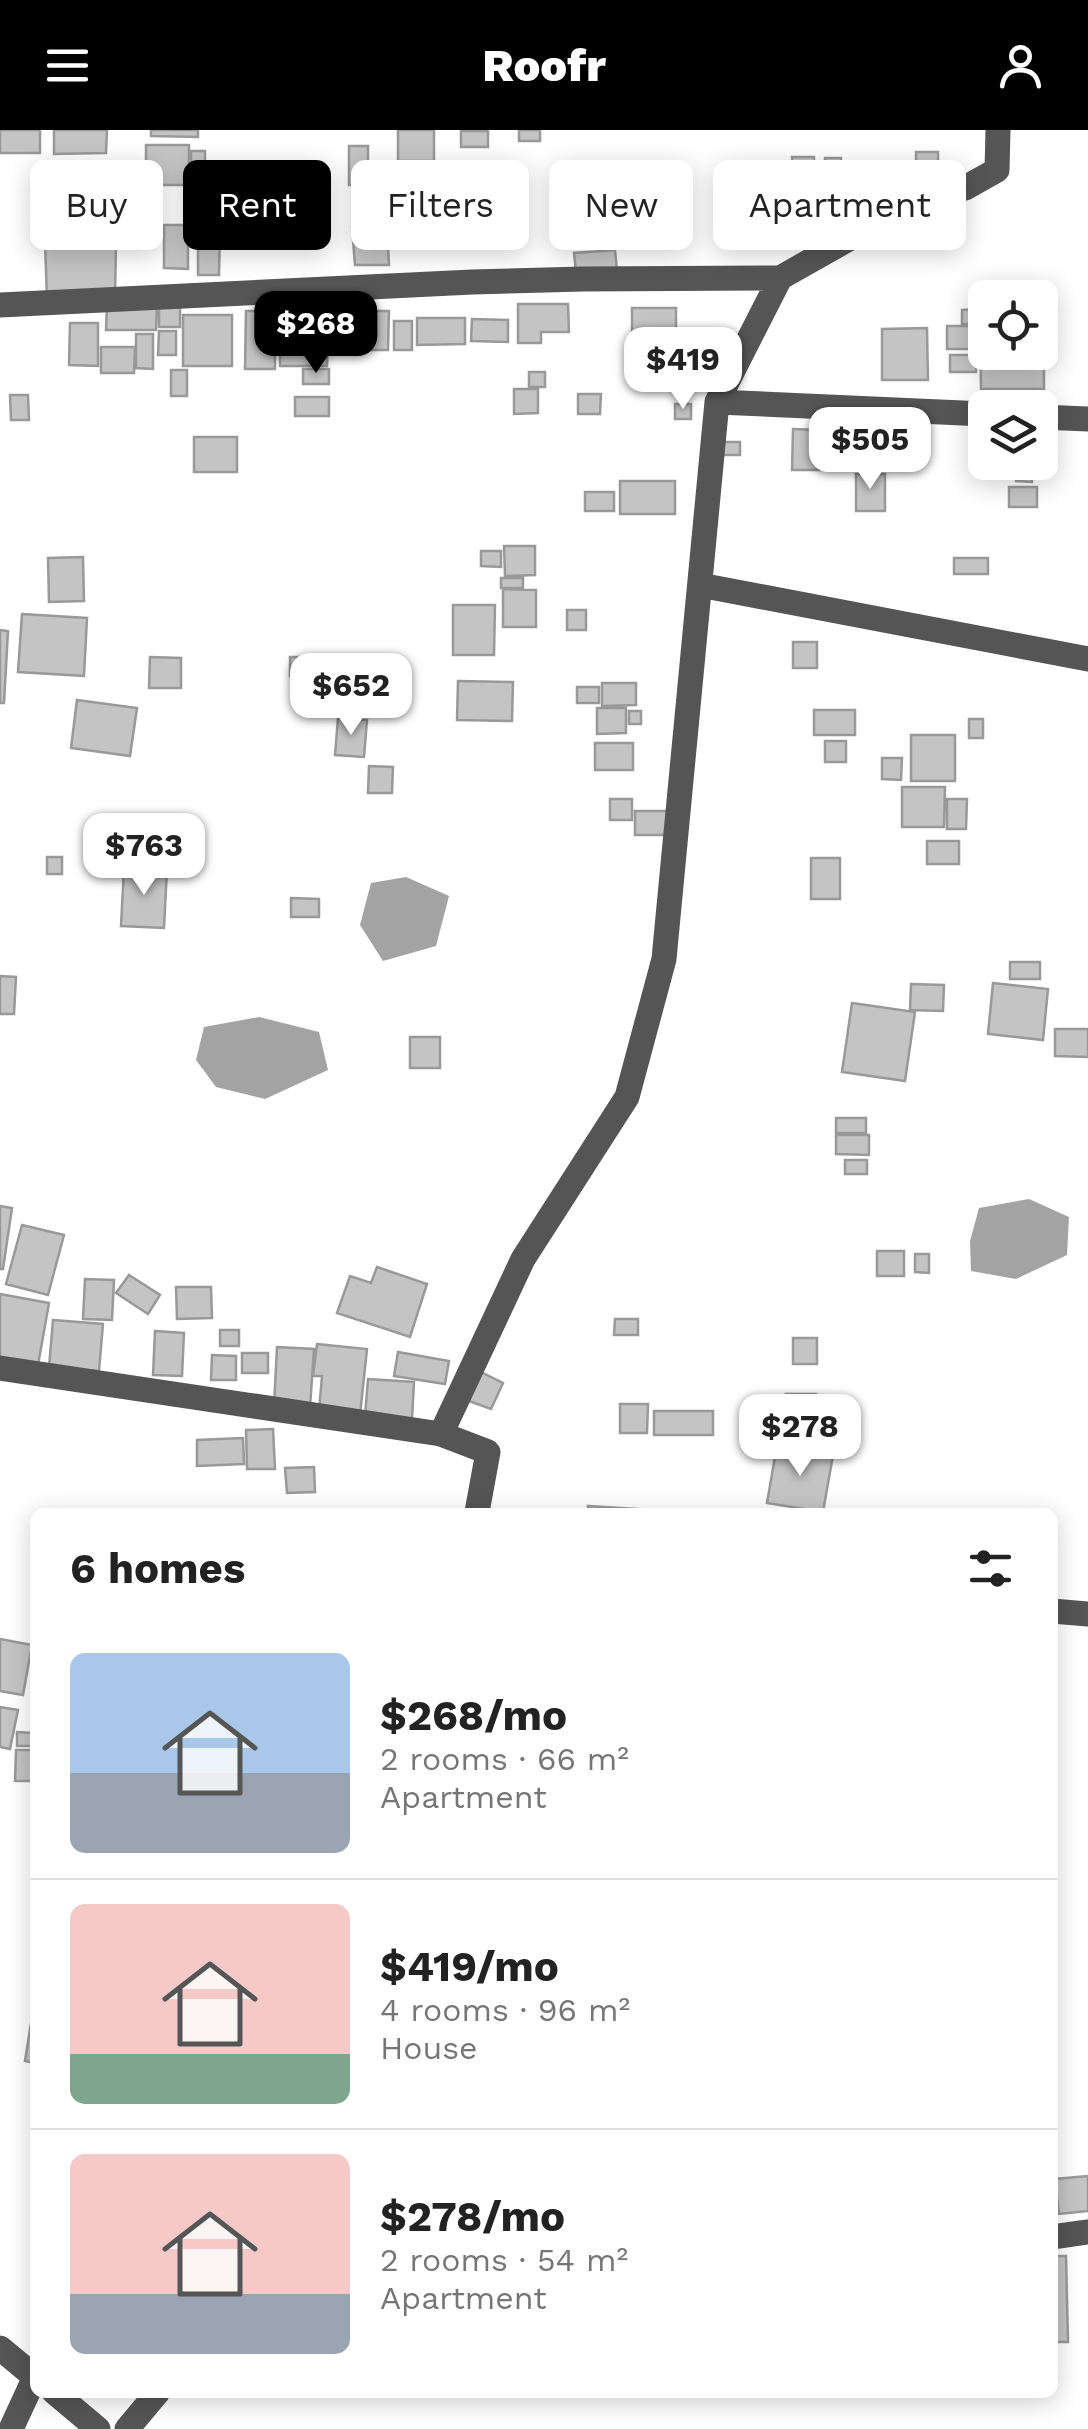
<!DOCTYPE html>
<html lang="en">
<head>
<meta charset="utf-8">
<style>
	:root { --surface:#fff; --page:#f2f2f2; --text:#222; --muted:#767676; --line:#e0e0e0; --accent:#000 }
	body { margin:0; font-family:"Work Sans",sans-serif; background:var(--page); color:var(--text); height:100vh; display:flex; flex-direction:column; font-size:38px; white-space:nowrap }
	* { box-sizing:border-box; margin:0 }
	p { font-size:32px; color:var(--muted) }
	.icon { flex:none; width:55px; height:55px; fill:none; stroke:currentColor; stroke-width:2; stroke-linecap:round; stroke-linejoin:round }
	.map { position:relative; flex:1; overflow:hidden }
	.side { position:absolute; left:30px; top:1378px; width:1028px; height:890px; display:flex; flex-direction:column; background:var(--surface); border-radius:15px; box-shadow:0 5px 25px #0003 }
	.side>* { flex:none }
	.guide { position:absolute; left:30px; top:30px; width:1030px; height:90px; display:flex; gap:20px }
	.fabs { position:absolute; left:968px; top:150px; display:grid; gap:20px }
	.fabs a { display:grid; place-items:center; width:90px; height:90px; border-radius:15px; background:var(--surface); box-shadow:0 5px 25px #0003; font-size:50px }
	.price { position:absolute; translate:-50% -85px; padding:0 22px; border-radius:20px; background:#fff; color:#222; font-size:32px; line-height:65px; filter:drop-shadow(0 2px 5px #0008) }
	.price::after { content:''; position:absolute; left:50%; top:60px; width:30px; height:22px; margin-left:-15px; background:inherit; clip-path:polygon(0 0,100% 0,50% 100%) }
	.price.on { background:var(--accent); color:#fff }
	ul { padding:0; list-style:none }
	li { display:flex; align-items:center; gap:30px; height:250px; padding:0 40px }
	li+li { border-top:2px solid var(--line) }
	li span { display:grid; place-items:center; flex:none; width:280px; height:200px; border-radius:15px; color:#555 }
	li>.icon { margin-inline-start:auto }
	span .icon { width:120px; height:120px; fill:#fffc; stroke-width:1 }
	li b { font-size:42px }
	h2 { display:flex; justify-content:space-between; align-items:center; height:120px; padding:0 40px; font-size:42px }
	.tag { padding:0 35px; border-radius:15px; background:var(--surface); box-shadow:0 5px 25px #0003; font-size:35px; line-height:90px }
	.tag.on { background:var(--accent); color:#fff }
	header { display:flex; justify-content:space-between; align-items:center; height:130px; padding:0 40px; background:var(--accent); color:#fff; font-size:45px; font-weight:800 }
	.map>svg:first-child { display:block }
</style>
</head>
<body>
<header><svg class="icon" aria-label="menu" viewBox="0 0 24 24"><path d="M4 6h16M4 12h16M4 18h16"/></svg>Roofr<svg class="icon" aria-label="person" viewBox="0 0 24 24"><circle cx="12" cy="8" r="4"/><path d="M4 21q1-7 8-7t8 7"/></svg></header>
<div class="map">
<svg width="1088" height="2299" viewBox="0 0 1088 2299">
	<rect width="100%" height="100%" fill="#fff"/>
	<path fill="#a3a3a3" d="M 406,747 L 449,766 L 436,816 L 383,831 L 360,795 L 371,753 Z
		M 259,887 L 319,902 L 328,940 L 265,969 L 216,957 L 196,930 L 204,897 Z
		M 1029,1069 L 1069,1087 L 1067,1125 L 1016,1149 L 971,1141 L 970,1111 L 979,1078 Z"/>
	<path fill="#c4c4c4" stroke="#999" stroke-width="2.5" d="M 0,0 L 40,0 L 40,23 L 0,23 Z
		M 54,0 L 107,0 L 106,23 L 54,24 Z
		M 151,0 L 198,0 L 198,7 L 151,6 Z
		M 398,0 L 434,0 L 434,31 L 398,31 Z
		M 519,0 L 540,0 L 540,11 L 519,11 Z
		M 461,1 L 488,1 L 488,17 L 461,17 Z
		M 146,15 L 189,15 L 189,55 L 146,55 Z
		M 349,16 L 368,16 L 368,55 L 349,55 Z
		M 191,21 L 205,21 L 205,47 L 191,47 Z
		M 916,22 L 938,22 L 938,43 L 916,43 Z
		M 792,27 L 814,27 L 814,46 L 792,46 Z
		M 825,28 L 841,28 L 841,43 L 825,43 Z
		M 373,48 L 402,48 L 403,92 L 374,92 Z
		M 797,49 L 835,49 L 835,74 L 797,74 Z
		M 810,81 L 835,81 L 835,100 L 810,100 Z
		M 164,95 L 188,95 L 188,139 L 164,138 Z
		M 387,96 L 389,135 L 355,135 L 352,97 Z
		M 198,101 L 220,101 L 219,145 L 198,145 Z
		M 45,112 L 116,114 L 115,166 L 47,170 Z
		M 615,120 L 617,140 L 576,143 L 574,123 Z
		M 107,173 L 157,174 L 156,200 L 106,200 Z
		M 159,173 L 180,173 L 180,197 L 159,197 Z
		M 518,174 L 568,174 L 569,202 L 541,202 L 541,213 L 518,213 Z
		M 293,177 L 344,178 L 343,197 L 292,197 Z
		M 632,178 L 676,178 L 676,204 L 632,204 Z
		M 978,179 L 978,194 L 962,194 L 962,180 Z
		M 246,181 L 275,181 L 275,239 L 245,239 Z
		M 354,181 L 389,181 L 388,220 L 353,220 Z
		M 183,185 L 232,185 L 232,236 L 183,236 Z
		M 417,188 L 465,188 L 465,214 L 417,215 Z
		M 980,188 L 985,188 L 985,222 L 1040,222 L 1040,188 L 1044,188 L 1044,259 L 981,259 Z
		M 472,189 L 508,190 L 508,212 L 471,211 Z
		M 394,191 L 412,191 L 412,220 L 394,220 Z
		M 70,193 L 98,193 L 98,236 L 69,235 Z
		M 947,196 L 970,196 L 970,219 L 947,219 Z
		M 927,198 L 928,250 L 882,250 L 882,199 Z
		M 159,201 L 176,201 L 176,225 L 158,225 Z
		M 136,204 L 153,204 L 153,239 L 136,238 Z
		M 280,205 L 328,206 L 327,236 L 280,236 Z
		M 101,217 L 135,217 L 134,243 L 101,243 Z
		M 950,225 L 976,225 L 976,242 L 950,242 Z
		M 303,239 L 329,239 L 329,254 L 303,254 Z
		M 171,240 L 187,240 L 187,266 L 171,266 Z
		M 529,242 L 545,242 L 545,257 L 529,257 Z
		M 514,259 L 538,259 L 538,283 L 514,284 Z
		M 578,264 L 601,264 L 600,284 L 578,284 Z
		M 10,265 L 28,265 L 29,290 L 11,290 Z
		M 295,267 L 329,267 L 329,286 L 295,286 Z
		M 675,274 L 691,274 L 691,289 L 675,289 Z
		M 793,299 L 819,300 L 819,340 L 792,340 Z
		M 194,307 L 237,307 L 237,342 L 194,342 Z
		M 722,312 L 740,312 L 740,325 L 722,325 Z
		M 1016,332 L 1032,332 L 1032,352 L 1016,351 Z
		M 856,344 L 885,344 L 885,381 L 856,381 Z
		M 620,351 L 675,351 L 675,384 L 620,384 Z
		M 1009,357 L 1037,357 L 1037,377 L 1009,377 Z
		M 585,362 L 614,362 L 614,381 L 585,381 Z
		M 504,416 L 535,416 L 535,445 L 505,446 Z
		M 481,421 L 501,421 L 501,437 L 481,436 Z
		M 83,427 L 84,471 L 49,472 L 48,428 Z
		M 954,428 L 988,428 L 988,444 L 954,444 Z
		M 501,448 L 523,448 L 523,458 L 501,458 Z
		M 503,459 L 536,460 L 536,497 L 503,497 Z
		M 453,475 L 495,475 L 494,525 L 453,525 Z
		M 567,480 L 586,480 L 586,500 L 567,500 Z
		M 22,484 L 87,488 L 84,546 L 18,542 Z
		M 0,500 L 8,501 L 4,573 L 0,573 Z
		M 793,512 L 817,512 L 817,538 L 793,538 Z
		M 150,527 L 181,528 L 181,558 L 149,558 Z
		M 290,527 L 306,527 L 306,546 L 290,546 Z
		M 321,540 L 379,541 L 379,570 L 321,569 Z
		M 458,551 L 513,552 L 512,591 L 457,590 Z
		M 602,553 L 636,553 L 636,575 L 602,576 Z
		M 577,557 L 599,557 L 599,573 L 577,573 Z
		M 77,570 L 137,578 L 130,626 L 71,618 Z
		M 597,578 L 626,578 L 626,603 L 597,604 Z
		M 814,580 L 855,580 L 855,605 L 814,605 Z
		M 629,581 L 641,581 L 641,594 L 629,594 Z
		M 338,588 L 367,590 L 364,627 L 335,625 Z
		M 969,589 L 983,589 L 983,608 L 969,608 Z
		M 911,605 L 955,605 L 955,651 L 911,651 Z
		M 825,611 L 846,611 L 846,632 L 825,632 Z
		M 595,613 L 633,613 L 633,640 L 595,640 Z
		M 882,628 L 902,628 L 901,650 L 882,649 Z
		M 369,636 L 393,637 L 392,663 L 368,663 Z
		M 902,657 L 945,657 L 944,697 L 902,697 Z
		M 610,669 L 632,669 L 632,690 L 610,690 Z
		M 947,669 L 967,669 L 966,699 L 947,699 Z
		M 635,681 L 667,681 L 667,705 L 635,705 Z
		M 927,711 L 959,711 L 959,734 L 927,734 Z
		M 47,727 L 62,727 L 62,744 L 47,744 Z
		M 811,728 L 840,728 L 840,769 L 811,769 Z
		M 124,738 L 167,739 L 164,798 L 121,796 Z
		M 291,768 L 319,769 L 319,787 L 291,787 Z
		M 1010,832 L 1040,832 L 1040,849 L 1010,849 Z
		M 0,846 L 16,847 L 14,884 L 0,884 Z
		M 993,853 L 1048,859 L 1043,910 L 988,904 Z
		M 911,854 L 944,855 L 943,881 L 910,880 Z
		M 852,873 L 915,882 L 905,951 L 842,942 Z
		M 1055,899 L 1088,899 L 1088,927 L 1055,926 Z
		M 410,907 L 440,907 L 440,938 L 410,938 Z
		M 836,988 L 866,988 L 866,1003 L 836,1003 Z
		M 836,1005 L 869,1005 L 869,1025 L 836,1024 Z
		M 845,1030 L 867,1030 L 867,1044 L 845,1044 Z
		M 0,1076 L 12,1078 L 3,1139 L 0,1139 Z
		M 22,1095 L 64,1105 L 48,1165 L 6,1154 Z
		M 877,1121 L 904,1121 L 904,1146 L 877,1146 Z
		M 915,1124 L 929,1124 L 929,1143 L 915,1142 Z
		M 377,1137 L 427,1154 L 410,1207 L 337,1183 L 350,1146 L 371,1153 Z
		M 129,1145 L 160,1165 L 148,1184 L 116,1163 Z
		M 85,1149 L 114,1150 L 112,1190 L 83,1189 Z
		M 176,1157 L 211,1157 L 212,1188 L 177,1189 Z
		M 0,1164 L 49,1173 L 38,1235 L 0,1228 Z
		M 615,1189 L 638,1189 L 638,1205 L 614,1205 Z
		M 53,1190 L 103,1194 L 99,1241 L 49,1237 Z
		M 220,1200 L 239,1200 L 239,1216 L 220,1216 Z
		M 155,1201 L 184,1203 L 182,1246 L 153,1245 Z
		M 793,1208 L 817,1208 L 817,1234 L 793,1234 Z
		M 317,1214 L 367,1219 L 360,1285 L 319,1281 L 322,1246 L 313,1246 Z
		M 277,1217 L 314,1219 L 310,1278 L 274,1276 Z
		M 398,1222 L 449,1231 L 445,1254 L 394,1246 Z
		M 242,1223 L 268,1223 L 268,1243 L 242,1243 Z
		M 212,1225 L 236,1226 L 236,1250 L 211,1250 Z
		M 481,1242 L 503,1253 L 491,1279 L 466,1270 Z
		M 368,1249 L 414,1252 L 412,1289 L 365,1286 Z
		M 786,1264 L 816,1264 L 816,1298 L 785,1298 Z
		M 818,1273 L 834,1273 L 834,1293 L 818,1293 Z
		M 620,1274 L 648,1274 L 647,1303 L 620,1303 Z
		M 654,1281 L 713,1281 L 713,1305 L 654,1305 Z
		M 273,1299 L 275,1339 L 247,1339 L 246,1300 Z
		M 243,1308 L 244,1334 L 197,1336 L 197,1310 Z
		M 777,1315 L 833,1325 L 823,1382 L 767,1373 Z
		M 314,1337 L 315,1362 L 287,1363 L 285,1338 Z
		M 588,1376 L 669,1381 L 669,1382 L 588,1382 Z
		M 0,1509 L 32,1515 L 23,1565 L 0,1561 Z
		M 0,1577 L 18,1580 L 10,1619 L 0,1617 Z
		M 17,1602 L 33,1603 L 33,1616 L 17,1616 Z
		M 16,1620 L 35,1620 L 35,1651 L 15,1651 Z
		M 32,1887 L 35,1888 L 35,1933 L 25,1931 Z
		M 1088,2046 L 1088,2081 L 1059,2084 L 1055,2049 Z
		M 1052,2126 L 1066,2126 L 1068,2212 L 1052,2212 Z"/>
	<g fill="none" stroke-linecap="round" stroke-linejoin="round">
		<path stroke="#555" stroke-width="25" d="M 0,175 L 472,152 L 583,149 L 780,148
			M 717,272 L 985,284
			M 1040,287 L 1088,289
			M 700,455 L 1088,529
			M 0,1238 L 441,1304 L 488,1322 L 477,1382
			M 441,1304 L 523,1129 L 627,967 L 664,829 L 717,272 L 780,148 L 898,81 L 965,58 L 997,40 L 998,0
			M 1052,1481 L 1088,1484
			M 1052,2107 L 1088,2102
			M 0,2218 L 35,2247 L 11,2299
			M 54,2262 L 98,2299
			M 127,2299 L 158,2262"/>
	</g>
</svg>
<div class="fabs">
<a><svg class="icon" aria-label="locate" viewBox="0 0 24 24"><circle cx="12" cy="12" r="6"/><path d="M12 2v4M12 18v4M2 12h4M18 12h4"/></svg></a>
<a><svg class="icon" aria-label="layers" viewBox="0 0 24 24"><path d="M12 4l9 5-9 5-9-5zM3 14l9 5 9-5"/></svg></a>
</div>
<b class="price on" style="left:316px;top:246px">$268</b>
<b class="price" style="left:683px;top:282px">$419</b>
<b class="price" style="left:870px;top:362px">$505</b>
<b class="price" style="left:351px;top:608px">$652</b>
<b class="price" style="left:144px;top:768px">$763</b>
<b class="price" style="left:800px;top:1349px">$278</b>
<div class="guide">
<a class="tag">Buy</a>
<a class="tag on">Rent</a>
<a class="tag">Filters</a>
<a class="tag">New</a>
<a class="tag">Apartment</a>
</div>
<section class="side">
<h2>6 homes<svg class="icon" aria-label="filters" viewBox="0 0 24 24"><path d="M4 7h16M4 17h16"/><circle cx="9" cy="7" r="2"/><circle cx="15" cy="17" r="2"/></svg></h2>
<ul>
<li><span style="background:linear-gradient(#a9c7e8 60%,#9aa5b1 0)"><svg class="icon" aria-label="home" viewBox="0 0 24 24"><path d="M3 11l9-7 9 7M6 9v11h12V9"/></svg></span><div><b>$268/mo</b><p>2 rooms · 66 m²</p><p>Apartment</p></div></li>
<li><span style="background:linear-gradient(#f6c9c9 75%,#7fa58c 0)"><svg class="icon" aria-label="home" viewBox="0 0 24 24"><path d="M3 11l9-7 9 7M6 9v11h12V9"/></svg></span><div><b>$419/mo</b><p>4 rooms · 96 m²</p><p>House</p></div></li>
<li><span style="background:linear-gradient(#f6c9c9 70%,#9aa5b1 0)"><svg class="icon" aria-label="home" viewBox="0 0 24 24"><path d="M3 11l9-7 9 7M6 9v11h12V9"/></svg></span><div><b>$278/mo</b><p>2 rooms · 54 m²</p><p>Apartment</p></div></li>
</ul>
</section>
</div>
</body>
</html>
